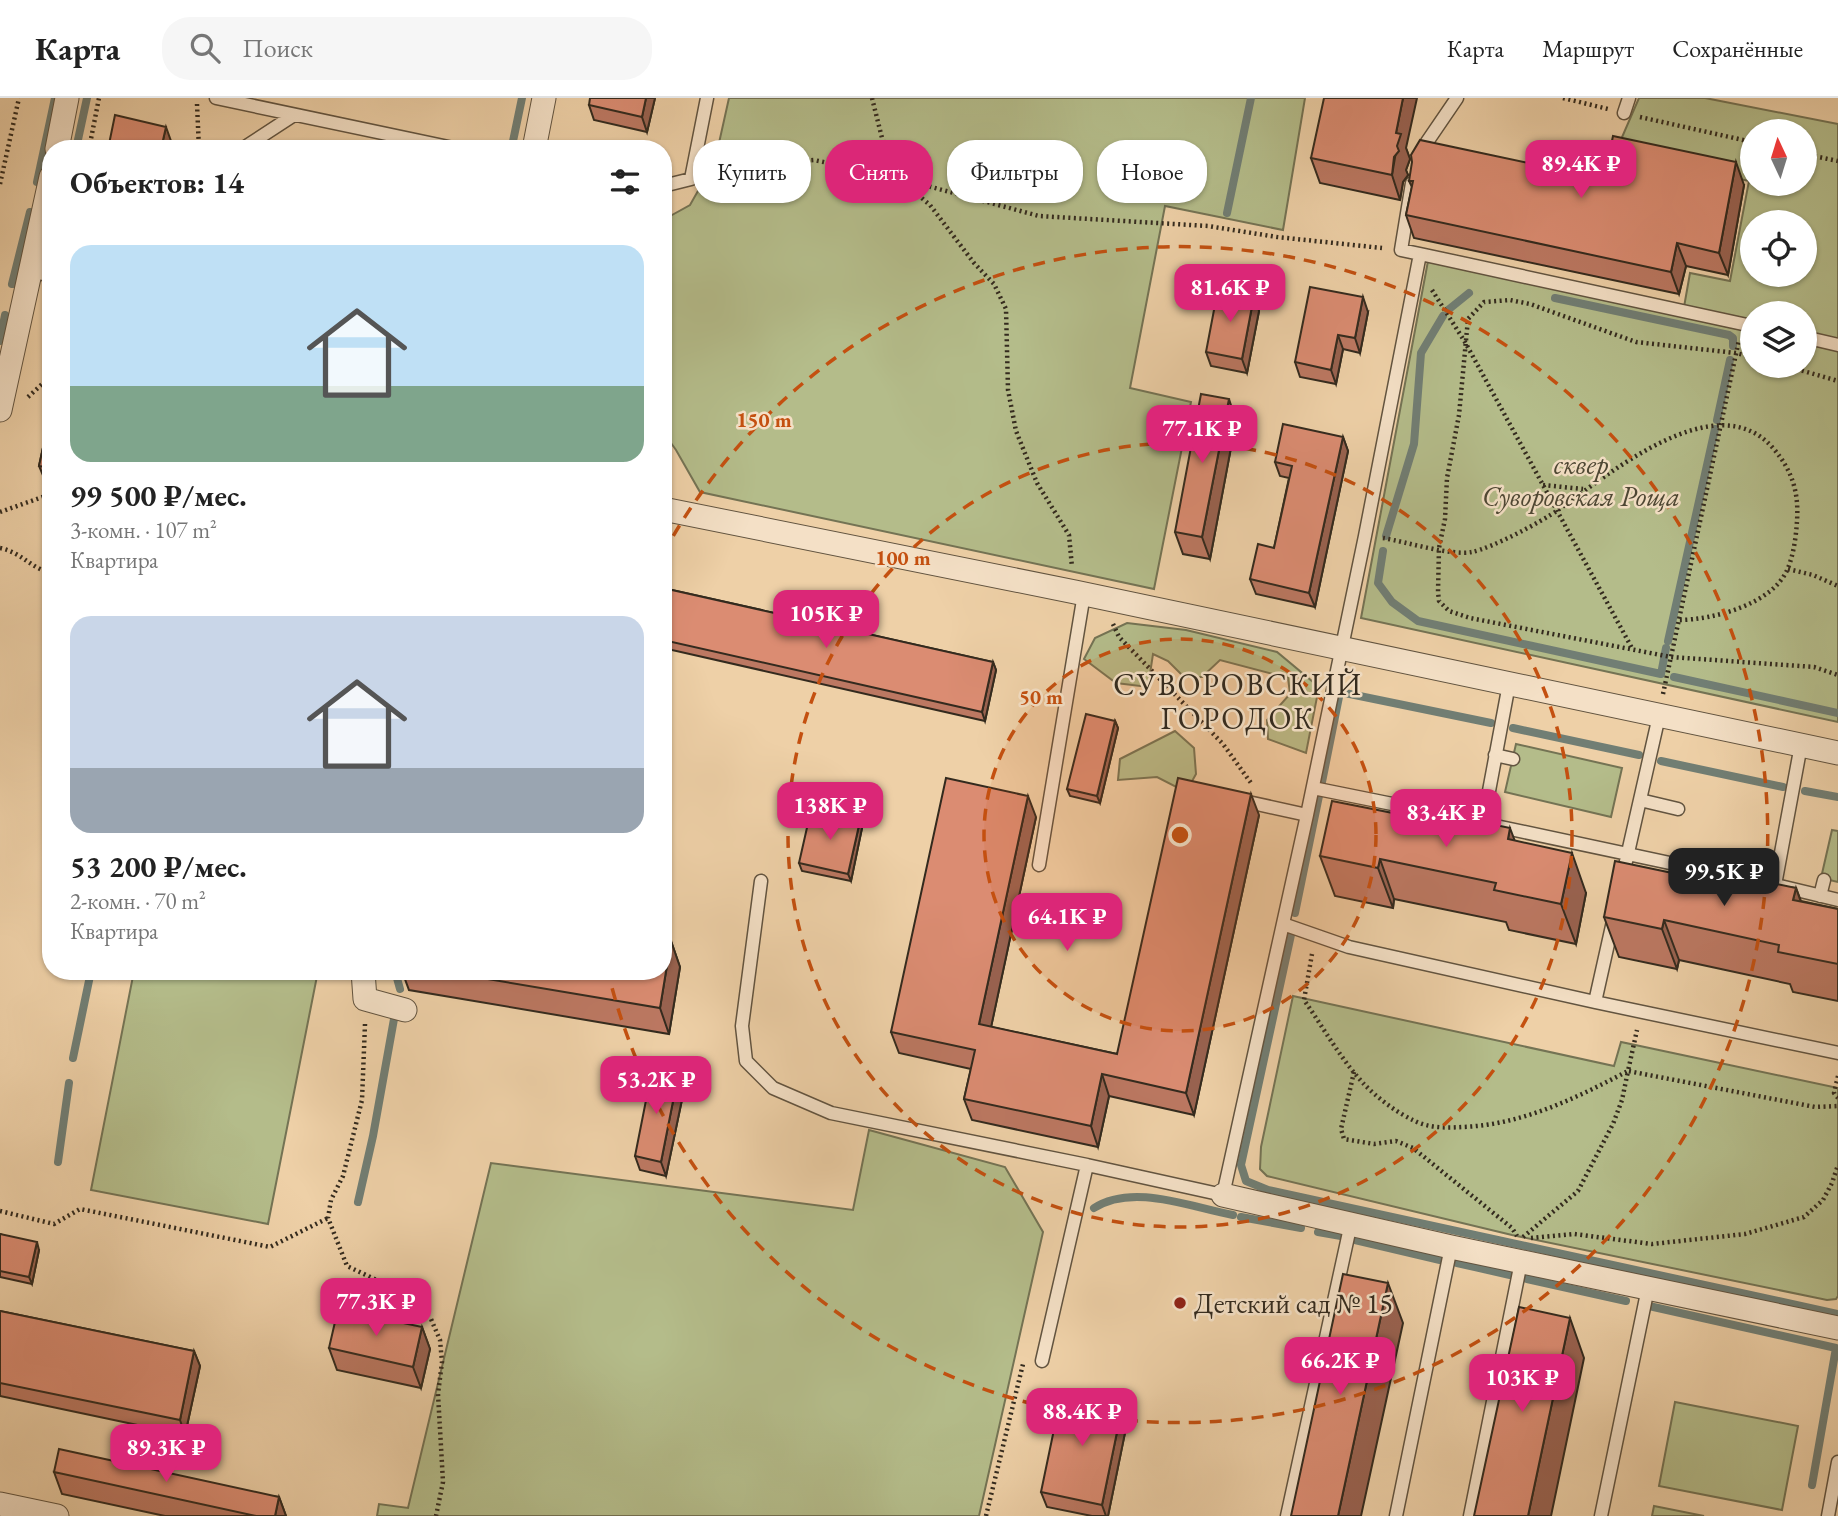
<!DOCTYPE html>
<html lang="ru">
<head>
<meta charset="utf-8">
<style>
	:root { --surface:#fff; --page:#f6f6f6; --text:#222; --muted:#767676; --line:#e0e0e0; --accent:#db2777 }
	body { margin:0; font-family:"EB Garamond",serif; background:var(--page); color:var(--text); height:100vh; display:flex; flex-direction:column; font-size:26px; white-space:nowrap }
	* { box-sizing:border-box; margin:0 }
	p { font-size:23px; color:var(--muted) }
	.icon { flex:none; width:38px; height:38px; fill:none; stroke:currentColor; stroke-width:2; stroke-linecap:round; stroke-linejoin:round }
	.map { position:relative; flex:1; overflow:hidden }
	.side { position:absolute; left:42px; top:42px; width:630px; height:840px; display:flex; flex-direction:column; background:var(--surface); border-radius:28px; box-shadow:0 2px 5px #0004 }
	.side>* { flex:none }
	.top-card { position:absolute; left:693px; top:42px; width:665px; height:63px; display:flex; gap:14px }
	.needle { width:46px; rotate:356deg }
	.buttons { position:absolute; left:1740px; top:21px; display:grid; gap:14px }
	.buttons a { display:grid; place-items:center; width:77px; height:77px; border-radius:50%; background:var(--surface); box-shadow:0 2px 5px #0004; font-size:35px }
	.price { position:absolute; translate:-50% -60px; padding:0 16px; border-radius:14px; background:var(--accent); color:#fff; font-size:23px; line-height:46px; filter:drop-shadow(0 2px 4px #0008) }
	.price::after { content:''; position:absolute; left:50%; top:42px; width:21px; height:16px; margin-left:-10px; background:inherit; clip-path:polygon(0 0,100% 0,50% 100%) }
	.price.active { background:#222; color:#fff }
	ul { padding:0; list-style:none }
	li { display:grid; align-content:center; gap:14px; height:371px; padding:0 28px }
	li span { display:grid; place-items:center; height:217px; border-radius:21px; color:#555 }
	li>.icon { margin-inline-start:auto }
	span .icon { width:126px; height:126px; fill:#fffc; stroke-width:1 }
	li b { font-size:30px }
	h2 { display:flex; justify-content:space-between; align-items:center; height:84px; padding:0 28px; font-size:30px }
	.pill { padding:0 24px; border-radius:28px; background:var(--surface); box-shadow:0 2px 5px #0004; font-size:24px; line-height:63px }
	.pill.active { background:var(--accent); color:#fff }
	header { display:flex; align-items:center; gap:42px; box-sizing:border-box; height:98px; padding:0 35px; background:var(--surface); border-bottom:2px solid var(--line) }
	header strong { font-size:33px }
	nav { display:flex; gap:38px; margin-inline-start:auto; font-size:24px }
	.search { width:490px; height:63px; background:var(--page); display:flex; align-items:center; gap:18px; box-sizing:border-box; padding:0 24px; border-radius:28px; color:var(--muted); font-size:26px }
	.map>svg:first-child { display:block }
</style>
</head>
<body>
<header>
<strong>Карта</strong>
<div class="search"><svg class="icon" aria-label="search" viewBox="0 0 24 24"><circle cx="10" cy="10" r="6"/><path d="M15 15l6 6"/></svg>Поиск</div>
<nav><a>Карта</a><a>Маршрут</a><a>Сохранённые</a></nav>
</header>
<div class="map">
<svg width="1838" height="1418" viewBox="0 0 1838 1418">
	<rect width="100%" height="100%" fill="#eed0a7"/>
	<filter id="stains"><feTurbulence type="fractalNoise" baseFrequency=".00286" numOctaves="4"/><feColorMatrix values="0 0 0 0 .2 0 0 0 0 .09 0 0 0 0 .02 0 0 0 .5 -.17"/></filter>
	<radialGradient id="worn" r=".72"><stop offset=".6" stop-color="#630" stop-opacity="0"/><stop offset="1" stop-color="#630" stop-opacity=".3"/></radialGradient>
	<path fill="#b4bc8a" stroke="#747354" stroke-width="2" fill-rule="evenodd" d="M 729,0 L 1305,0 L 1283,132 L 1165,108 L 1130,290 L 1191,304 L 1154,491 L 700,394 L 676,352 L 663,334 L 663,122 L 690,107 L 715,63 Z
		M 1639,0 L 1705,0 L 1838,26 L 1838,242 L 1804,235 L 1804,215 L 1752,215 L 1752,224 L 1684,209 L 1690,175 L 1730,183 L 1749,83 L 1616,53 ZM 1752,33 L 1804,33 L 1804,86 L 1752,86 ZM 1752,124 L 1804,124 L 1804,177 L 1752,177 Z
		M 1428,163 L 1752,234 L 1752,268 L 1804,268 L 1804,245 L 1838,253 L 1838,624 L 1361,520 Z
		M 1127,525 L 1186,532 L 1277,554 L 1319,589 L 1306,655 L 1268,641 L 1267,622 L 1290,596 L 1288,580 L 1220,562 L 1202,579 L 1184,579 L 1168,563 L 1153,556 L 1148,589 L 1116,585 L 1084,561 L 1095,540 Z
		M 1175,633 L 1194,650 L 1196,676 L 1186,694 L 1157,679 L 1118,682 L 1120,661 Z
		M 1516,646 L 1622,670 L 1611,719 L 1505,694 Z
		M 1832,732 L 1838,733 L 1838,784 L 1821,780 Z
		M 134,873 L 318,873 L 268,1126 L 91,1092 Z
		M 1293,898 L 1614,968 L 1621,944 L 1838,990 L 1838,1198 L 1836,1201 L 1827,1202 L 1512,1137 L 1267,1078 L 1260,1071 L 1261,1049 Z
		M 869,1032 L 1005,1069 L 1043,1134 L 979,1418 L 377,1418 L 379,1406 L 408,1410 L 491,1065 L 853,1112 Z
		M 1675,1304 L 1798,1328 L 1782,1412 L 1659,1388 Z
		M 1654,1408 L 1704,1418 L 1652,1418 Z"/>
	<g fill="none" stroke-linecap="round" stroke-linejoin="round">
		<path stroke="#717e74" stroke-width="8" d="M 512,48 L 522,0
			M 76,51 L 87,0
			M 37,84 L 55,0
			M 1227,115 L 1251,0
			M 12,186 L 30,114
			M 1555,200 L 1729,237 L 1733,240 L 1733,248
			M 1448,212 L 1469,195
			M 0,243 L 5,217
			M 1717,322 L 1730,262
			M 1386,438 L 1414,346 L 1421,255 L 1443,218
			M 1383,453 L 1378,485 L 1392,504 L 1418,523 L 1661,576 L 1666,550
			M 1668,543 L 1715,331
			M 1674,579 L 1838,615
			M 1513,630 L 1639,657
			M 1661,663 L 1783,689
			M 1322,684 L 1340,594 L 1491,625
			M 1805,693 L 1838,699
			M 1295,815 L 1319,698
			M 1291,837 L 1241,1067 L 1246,1083 L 1268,1092 L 1838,1216
			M 395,873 L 400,891
			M 73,960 L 91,873
			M 58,1064 L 69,985
			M 358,1104 L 373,1038 L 394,921
			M 1094,1110 C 1133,1085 1190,1109 1233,1117
			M 1241,1119 L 1301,1130
			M 1318,1134 L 1341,1138
			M 1355,1142 L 1440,1162
			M 1457,1165 L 1510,1177
			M 1527,1181 L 1626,1203
			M 1649,1208 L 1836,1250 L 1812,1387"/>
		<defs>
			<path id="lane" d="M 216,0 L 458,51
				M 1624,15 L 1629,0
				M 242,51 L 294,17
				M 1421,59 L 1427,44 L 1457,0
				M 663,88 L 691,81 L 707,0
				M 1420,156 L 1752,228
				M 31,173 L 51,178
				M 1804,239 L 1838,247
				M 1495,657 L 1513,661
				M 1313,690 L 1417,711
				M 1239,702 L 1307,717
				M 1640,702 L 1678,711
				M 1483,725 L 1509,586
				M 1496,728 L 1698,771
				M 1039,767 L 1084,496
				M 1622,781 L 1659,618
				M 761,783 L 742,928 L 746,963 L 773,990 L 831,1015 L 1087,1067
				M 1775,787 L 1801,647
				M 1780,788 L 1838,802
				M 1820,798 L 1824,782
				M 1283,826 L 1349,849 L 1595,904 L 1838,955
				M 1595,904 L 1614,819
				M 1042,1263 L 1087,1067 L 1223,1097 L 1307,717 L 1365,438 L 1420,156 L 1401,152 L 1412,85
				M 1287,1418 L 1351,1125
				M 1396,1418 L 1451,1149
				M 1470,1418 L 1521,1164
				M 1601,1418 L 1648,1190
				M 1828,1418 L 1838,1364"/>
			<path id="street" d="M 57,51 L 67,0
				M 534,51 L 544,0
				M 0,312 L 51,79
				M 663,411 L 1075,494 L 1838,655
				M 363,873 L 365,901 L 405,912
				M 1223,1097 L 1451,1149 L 1838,1230
				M 0,1406 L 57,1418"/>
		</defs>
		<use href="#lane" stroke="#625440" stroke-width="15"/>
		<use href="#street" stroke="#625440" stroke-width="25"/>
		<path stroke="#332a1e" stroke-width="4.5" stroke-dasharray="2 3.5" stroke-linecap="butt" d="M 872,0 L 882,40 L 898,80 L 930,107 L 974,165 L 994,186 L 1006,211 L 1008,292 L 1016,333 L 1037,385 L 1069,437 L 1072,469
			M 1563,0 L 1608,11
			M 197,6 L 199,51
			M 1640,19 L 1752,44
			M 89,51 L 99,0
			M 1804,56 L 1838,63
			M 710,81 L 734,82 L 785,64 L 814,62 L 898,80 L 1039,118 L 1208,128 L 1277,139 L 1382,150
			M 0,86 L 19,0
			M 1432,192 L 1465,244 L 1633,552
			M 1752,259 L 1736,255 L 1636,244 L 1530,206 L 1510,202 L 1484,204 L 1468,221 L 1459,317 L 1447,380 L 1445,421 L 1439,450 L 1438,494 L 1439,503 L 1449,513 L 1470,520 L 1671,559 L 1814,569 L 1838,577
			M 1786,268 L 1838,283
			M 28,299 L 51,278
			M 1543,387 L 1583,391
			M 0,414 L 51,396
			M 1383,440 C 1407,444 1451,458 1472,454 C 1492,450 1541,424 1558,412 C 1608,377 1716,285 1773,350 C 1792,372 1799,394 1797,423 C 1796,438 1794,455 1788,470 C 1774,506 1713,522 1678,522
			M 0,450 C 23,455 30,470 51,475
			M 1788,471 L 1813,477 L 1838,488
			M 1113,526 L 1119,539 L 1223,646 L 1251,685
			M 1663,596 L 1739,242
			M 1312,856 L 1304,902 C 1323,929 1340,960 1363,985 C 1376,999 1397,1015 1415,1023 C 1429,1030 1446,1030 1462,1029 C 1522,1027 1576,1000 1628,973 L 1637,932
			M 365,926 L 362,1002 L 343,1078 L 331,1102 L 328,1120 L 347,1168 L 406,1196 L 431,1221 L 440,1242 L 442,1264 L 438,1296 L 443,1384 L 436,1418
			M 1354,974 L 1341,1031 L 1344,1041 L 1374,1046 L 1396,1043 L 1413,1050 L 1512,1130 L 1517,1138
			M 1838,978 L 1834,995 L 1838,1000
			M 0,1113 L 54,1126 L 80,1111 L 270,1149 L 328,1120
			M 1523,1139 L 1578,1093 L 1613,1026 L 1622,1002 L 1628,973 L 1815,1009 L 1838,1008
			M 1531,1140 L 1574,1136 L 1652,1146 L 1745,1136 L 1804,1119 L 1823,1102 L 1832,1085 L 1838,1067
			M 986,1418 L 1023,1266"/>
		<use href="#lane" stroke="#f4e0c6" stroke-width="12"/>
		<use href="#street" stroke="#f4e0c6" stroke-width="23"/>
	</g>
	<path fill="#bc7862" stroke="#332a1e" stroke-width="2" d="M 655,0 L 647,34 L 594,22 L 589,7 Z
		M 1406,50 L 1410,61 L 1406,72 L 1408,77 L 1403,84 L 1400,102 L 1320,85 L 1311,60 Z
		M 1604,81 L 1744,87 L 1728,177 L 1686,168 L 1679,196 L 1414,140 L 1406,117 L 1412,89 L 1409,83 Z
		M 1254,198 L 1259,213 L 1247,275 L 1211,268 L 1206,254 Z
		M 1368,214 L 1360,255 L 1343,251 L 1336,286 L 1300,279 L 1295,264 Z
		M 51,313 L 51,383 L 45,382 L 39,368 Z
		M 1236,323 L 1210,461 L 1183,456 L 1175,434 Z
		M 1343,339 L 1348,353 L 1315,509 L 1256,496 L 1250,481 L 1274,450 L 1289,380 L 1280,378 L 1275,364 Z
		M 663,490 L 993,564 L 996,572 L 985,623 L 663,550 Z
		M 1115,623 L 1118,630 L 1100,705 L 1070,698 L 1067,691 Z
		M 1259,717 L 1194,1017 L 1109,998 L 1098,1049 L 972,1022 L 964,1001 L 971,971 L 899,955 L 891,934 L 1036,719 L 991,929 L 1117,956 Z
		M 862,730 L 851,783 L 802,773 L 799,765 Z
		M 1515,743 L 1586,795 L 1576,846 L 1509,832 L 1506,824 L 1394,801 L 1393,810 L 1335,798 L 1320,758 Z
		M 1682,777 L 1796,790 L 1801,803 L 1838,811 L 1838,903 L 1793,894 L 1790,886 L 1679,862 L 1677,871 L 1619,859 L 1604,819 Z
		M 671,843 L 680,869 L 669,936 L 409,892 L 402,873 L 663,873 Z
		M 684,992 L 666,1078 L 640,1072 L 635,1058 Z
		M 0,1136 L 39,1152 L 32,1186 L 0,1179 Z
		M 0,1213 L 194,1253 L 200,1268 L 185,1337 L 0,1298 Z
		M 422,1229 L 430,1251 L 421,1290 L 337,1272 L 329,1250 Z
		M 1128,1320 L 1108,1418 L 1092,1418 L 1047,1409 L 1041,1394 Z
		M 54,1374 L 279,1399 L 286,1418 L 165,1418 L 62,1396 Z"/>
	<path fill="#996250" stroke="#332a1e" stroke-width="2" d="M 646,0 L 655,0 L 647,34 L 642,19 Z
		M 1403,0 L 1417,0 L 1406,50 L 1410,61 L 1406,72 L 1408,77 L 1403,84 L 1400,102 L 1392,77 L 1397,48 L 1396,35 Z
		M 166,29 L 171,43 L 169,51 L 161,51 Z
		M 1736,64 L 1744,87 L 1728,177 L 1719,155 Z
		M 1677,145 L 1686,168 L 1679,196 L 1671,174 Z
		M 1254,198 L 1259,213 L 1247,275 L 1242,261 Z
		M 1363,199 L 1368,214 L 1360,255 L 1355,240 Z
		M 1338,237 L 1343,251 L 1336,286 L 1331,272 Z
		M 1229,301 L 1236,323 L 1210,461 L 1202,439 Z
		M 1343,339 L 1348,353 L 1315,509 L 1309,495 Z
		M 993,564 L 996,572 L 985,623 L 982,614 Z
		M 1115,623 L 1118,630 L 1100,705 L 1097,698 Z
		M 1251,696 L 1259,717 L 1194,1017 L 1186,995 Z
		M 1028,698 L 1036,719 L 987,948 L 979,926 Z
		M 860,723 L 862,730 L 851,783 L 848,776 Z
		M 1510,730 L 1525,770 L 1508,741 Z
		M 1572,755 L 1586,795 L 1576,846 L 1561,806 Z
		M 1380,761 L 1394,801 L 1393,810 L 1378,770 Z
		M 1796,790 L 1810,830 L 1793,802 Z
		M 1664,822 L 1679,862 L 1677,871 L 1662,831 Z
		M 671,843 L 680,869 L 669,936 L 660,910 Z
		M 1102,976 L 1109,998 L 1098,1049 L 1091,1028 Z
		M 678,978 L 684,992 L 666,1078 L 661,1064 Z
		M 37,1144 L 39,1152 L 32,1186 L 29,1179 Z
		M 1388,1185 L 1403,1225 L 1361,1418 L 1338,1418 Z
		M 1570,1220 L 1584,1260 L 1551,1418 L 1528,1418 Z
		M 422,1229 L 430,1251 L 421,1290 L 413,1269 Z
		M 194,1253 L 200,1268 L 185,1337 L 180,1322 Z
		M 1123,1305 L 1128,1320 L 1108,1418 L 1106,1418 L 1102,1407 Z
		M 279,1399 L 286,1418 L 275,1418 Z"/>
	<path fill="#db8c72" stroke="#332a1e" stroke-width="2" d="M 590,0 L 646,0 L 642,19 L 589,7 Z
		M 1324,0 L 1403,0 L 1396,35 L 1401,36 L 1397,48 L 1399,53 L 1394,59 L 1392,77 L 1311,60 Z
		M 115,17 L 166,29 L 161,51 L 108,51 Z
		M 1613,38 L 1736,64 L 1719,155 L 1677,145 L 1671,174 L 1406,117 L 1413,83 L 1409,83 L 1412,64 L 1411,57 L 1420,42 L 1604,81 Z
		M 1310,189 L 1363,199 L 1355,240 L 1338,237 L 1331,272 L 1295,264 Z
		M 1218,191 L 1254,198 L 1242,261 L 1206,254 Z
		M 1201,296 L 1229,301 L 1202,439 L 1175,434 Z
		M 51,313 L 51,370 L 39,368 Z
		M 1283,326 L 1343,339 L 1309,495 L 1250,481 L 1258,446 L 1274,450 L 1292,368 L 1275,364 Z
		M 663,490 L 993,564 L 982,614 L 663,542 Z
		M 1086,616 L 1115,623 L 1097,698 L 1067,691 Z
		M 946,680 L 1028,698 L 979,926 L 1117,956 L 1178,680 L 1251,696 L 1186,995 L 1102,976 L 1091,1028 L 964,1001 L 975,952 L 891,934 Z
		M 1332,703 L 1398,716 L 1400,707 L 1510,730 L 1508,741 L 1572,755 L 1561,806 L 1494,792 L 1496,785 L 1380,761 L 1378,770 L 1320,758 Z
		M 811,712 L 860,723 L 848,776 L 799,765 Z
		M 1615,763 L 1682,777 L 1684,767 L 1796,790 L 1793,802 L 1838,811 L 1838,866 L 1778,854 L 1779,847 L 1664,822 L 1662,831 L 1604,819 Z
		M 663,842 L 671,843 L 660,910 L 440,873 L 663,873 Z
		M 652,972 L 678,978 L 661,1064 L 635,1058 Z
		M 0,1136 L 37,1144 L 29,1179 L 0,1173 Z
		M 1343,1176 L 1388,1185 L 1338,1418 L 1291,1418 Z
		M 1519,1209 L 1570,1220 L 1528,1418 L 1474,1418 Z
		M 338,1211 L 422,1229 L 413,1269 L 329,1250 Z
		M 0,1213 L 194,1253 L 180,1322 L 0,1285 Z
		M 1062,1293 L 1123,1305 L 1102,1407 L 1041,1394 Z
		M 59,1351 L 279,1399 L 275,1418 L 256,1418 L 54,1374 Z"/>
	<circle cx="1180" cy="737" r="196" fill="#c45010" fill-opacity=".12"/>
	<g fill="none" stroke="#c45010" stroke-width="3.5" stroke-dasharray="12 9">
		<circle cx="1180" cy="737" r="196"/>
		<circle cx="1180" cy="737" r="392"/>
		<path d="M663 456A588 588 0 1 1 608 874"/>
	</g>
	<circle fill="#8f2418" stroke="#f4e0c6" stroke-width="2.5" cx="1180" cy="1205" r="7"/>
	<g text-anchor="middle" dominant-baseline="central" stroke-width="5" stroke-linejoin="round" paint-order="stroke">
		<g font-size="28" font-style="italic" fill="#4d4734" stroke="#f4e0c6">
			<text x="1581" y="366">сквер<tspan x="1581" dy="32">Суворовская Роща</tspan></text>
		</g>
		<g font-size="28" fill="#332a1e" stroke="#f4e0c6" text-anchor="start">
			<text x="1194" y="1205">Детский сад № 15</text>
		</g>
		<g font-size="30" letter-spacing="2" fill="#332a1e" stroke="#f4e0c6">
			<text x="1238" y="586">СУВОРОВСКИЙ<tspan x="1238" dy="34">ГОРОДОК</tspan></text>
		</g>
	</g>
	<circle cx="1180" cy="737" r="10" fill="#c45010" stroke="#f4e0c6" stroke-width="3.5"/>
	<g font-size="21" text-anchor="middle" font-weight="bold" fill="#c45010" stroke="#f4e0c6" stroke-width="5" stroke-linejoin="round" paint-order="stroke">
		<text x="764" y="329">150 m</text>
		<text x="903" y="467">100 m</text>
		<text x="1041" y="606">50 m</text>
	</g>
	<rect width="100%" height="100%" filter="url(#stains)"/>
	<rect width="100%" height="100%" fill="url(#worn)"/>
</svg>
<div class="buttons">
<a><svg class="needle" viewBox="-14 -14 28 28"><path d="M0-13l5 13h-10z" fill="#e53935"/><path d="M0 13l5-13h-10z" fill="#767676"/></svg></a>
<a><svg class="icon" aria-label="locate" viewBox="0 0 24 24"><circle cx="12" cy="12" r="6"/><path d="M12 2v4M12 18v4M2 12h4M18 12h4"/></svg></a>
<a><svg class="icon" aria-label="layers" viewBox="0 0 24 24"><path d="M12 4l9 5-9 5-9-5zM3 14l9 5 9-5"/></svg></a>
</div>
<b class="price" style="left:1581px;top:102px">89.4K ₽</b>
<b class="price" style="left:1230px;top:226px">81.6K ₽</b>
<b class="price" style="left:1202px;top:367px">77.1K ₽</b>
<b class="price" style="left:826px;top:552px">105K ₽</b>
<b class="price" style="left:830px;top:744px">138K ₽</b>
<b class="price" style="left:1446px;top:751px">83.4K ₽</b>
<b class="price active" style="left:1724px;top:810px">99.5K ₽</b>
<b class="price" style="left:1067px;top:855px">64.1K ₽</b>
<b class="price" style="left:656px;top:1018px">53.2K ₽</b>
<b class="price" style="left:376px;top:1240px">77.3K ₽</b>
<b class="price" style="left:1340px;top:1299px">66.2K ₽</b>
<b class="price" style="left:1522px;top:1316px">103K ₽</b>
<b class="price" style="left:1082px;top:1350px">88.4K ₽</b>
<b class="price" style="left:166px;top:1386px">89.3K ₽</b>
<div class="top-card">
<a class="pill">Купить</a>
<a class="pill active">Снять</a>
<a class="pill">Фильтры</a>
<a class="pill">Новое</a>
</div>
<section class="side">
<h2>Объектов: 14<svg class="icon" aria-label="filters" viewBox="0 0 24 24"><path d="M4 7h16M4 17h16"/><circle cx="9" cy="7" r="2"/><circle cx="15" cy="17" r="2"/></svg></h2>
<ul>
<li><span style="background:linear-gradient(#bfe0f5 65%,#7fa58c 0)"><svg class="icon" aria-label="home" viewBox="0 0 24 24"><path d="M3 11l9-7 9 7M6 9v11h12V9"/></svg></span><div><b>99 500 ₽/мес.</b><p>3-комн. · 107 m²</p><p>Квартира</p></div></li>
<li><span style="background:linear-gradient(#c9d6e8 70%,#9aa5b1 0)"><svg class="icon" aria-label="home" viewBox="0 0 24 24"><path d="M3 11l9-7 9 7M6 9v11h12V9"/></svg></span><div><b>53 200 ₽/мес.</b><p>2-комн. · 70 m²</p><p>Квартира</p></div></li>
</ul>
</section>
</div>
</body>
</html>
